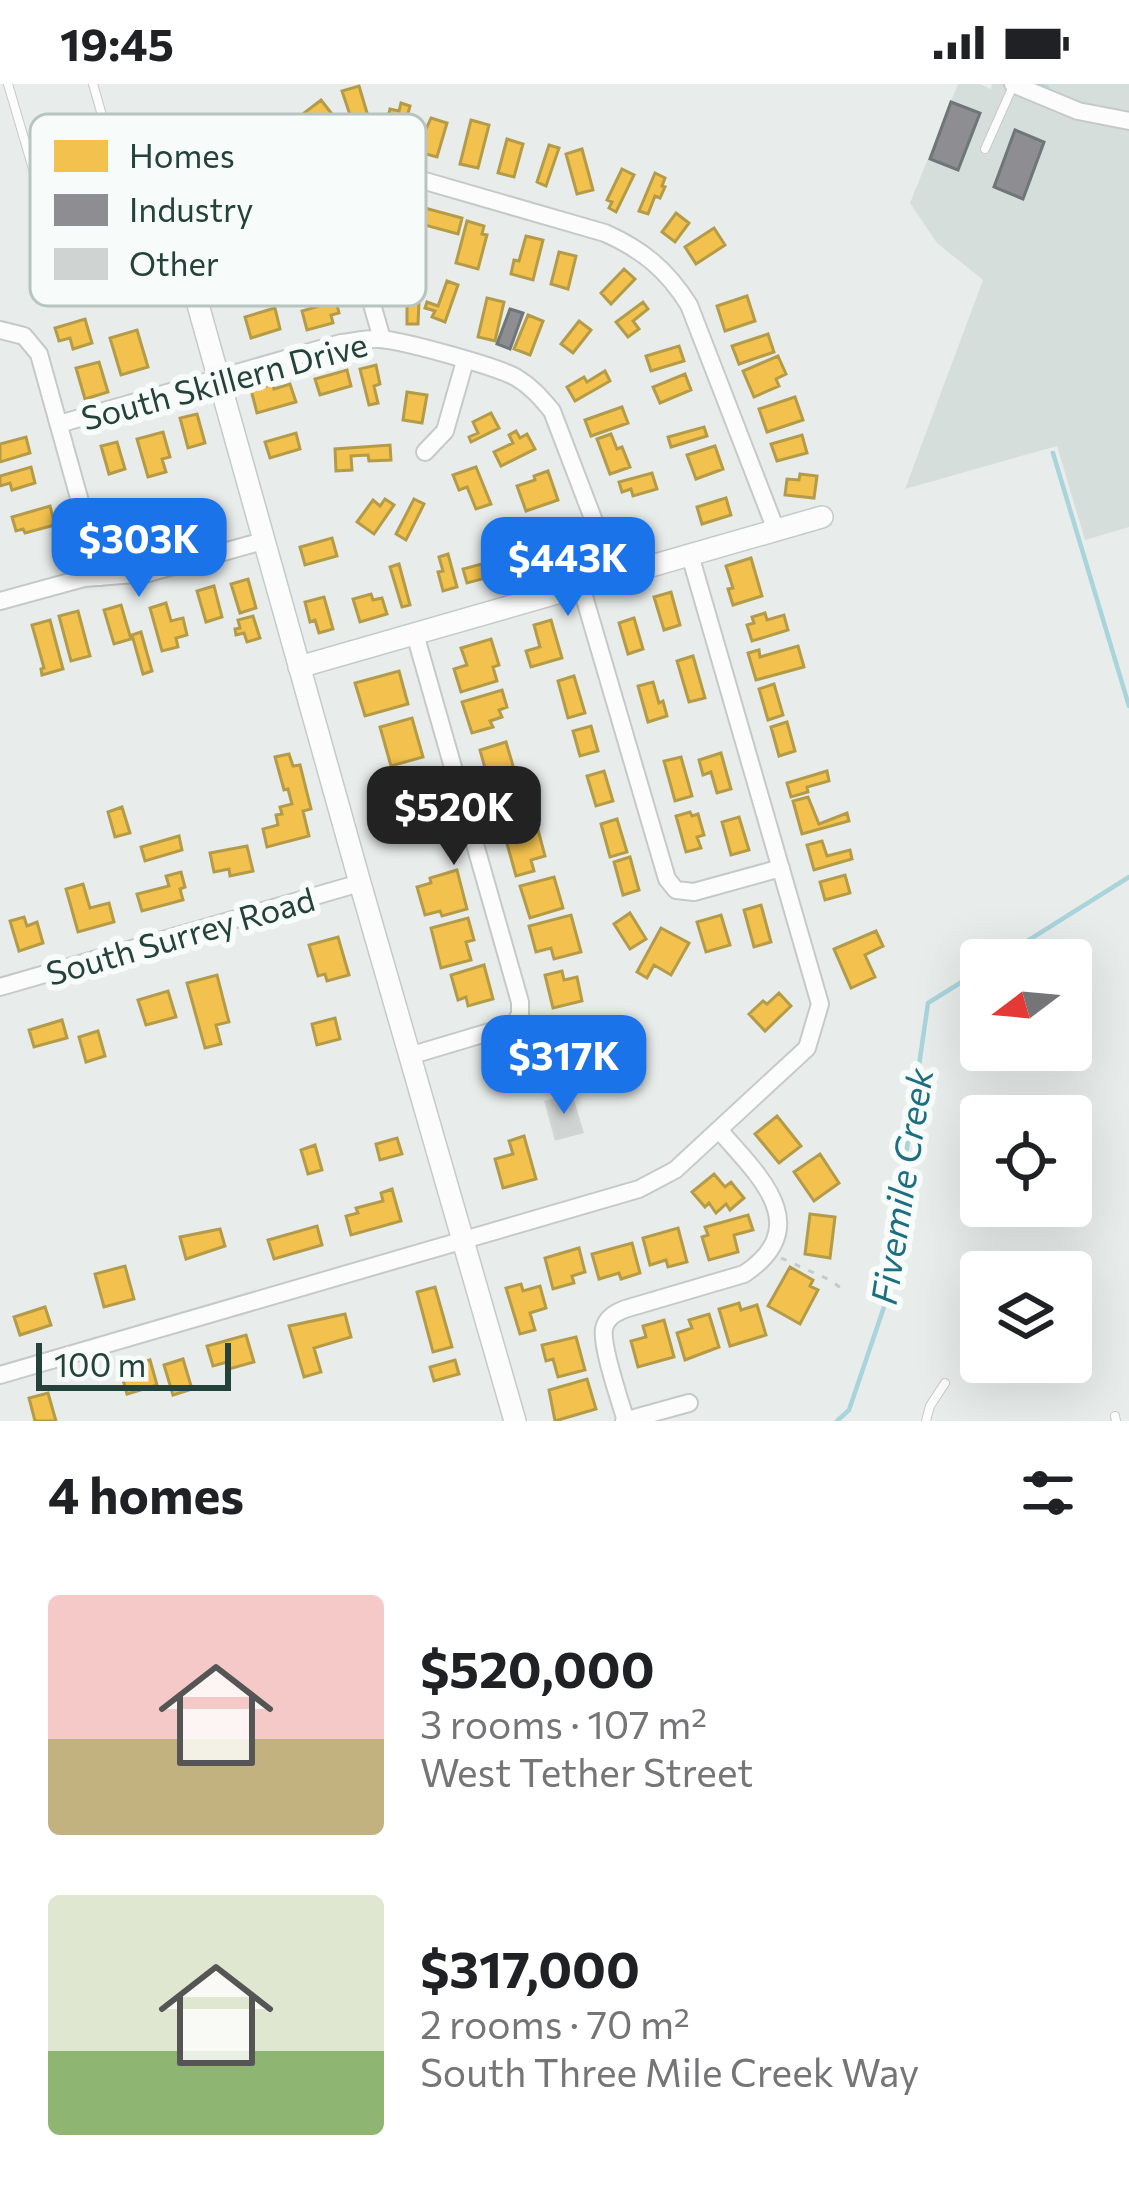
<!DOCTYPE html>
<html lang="en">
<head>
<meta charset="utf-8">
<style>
	:root { --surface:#fff; --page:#f2f2f2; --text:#202124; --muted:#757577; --accent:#1a73e8 }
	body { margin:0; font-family:Commissioner,sans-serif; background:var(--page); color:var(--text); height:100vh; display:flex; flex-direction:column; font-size:45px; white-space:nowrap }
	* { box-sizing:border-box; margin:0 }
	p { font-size:39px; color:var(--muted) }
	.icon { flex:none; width:66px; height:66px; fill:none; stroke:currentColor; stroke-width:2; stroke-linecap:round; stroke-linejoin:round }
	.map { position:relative; height:1337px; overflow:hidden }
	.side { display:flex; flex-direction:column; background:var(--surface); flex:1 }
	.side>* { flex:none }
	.needle { width:78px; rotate:254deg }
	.tools { position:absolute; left:960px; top:855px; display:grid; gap:24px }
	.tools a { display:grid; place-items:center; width:132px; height:132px; border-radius:12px; background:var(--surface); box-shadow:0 12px 48px #0002; font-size:60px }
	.scale { position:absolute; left:36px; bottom:30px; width:195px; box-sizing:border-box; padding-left:12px; border:6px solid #24423a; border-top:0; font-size:33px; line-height:42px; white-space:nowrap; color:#24423a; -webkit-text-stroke:9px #f7fbf9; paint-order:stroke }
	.price { position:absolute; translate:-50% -102px; padding:0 27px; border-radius:24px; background:var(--accent); color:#fff; font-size:39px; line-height:78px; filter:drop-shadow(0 3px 6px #0008) }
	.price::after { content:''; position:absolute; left:50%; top:72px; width:36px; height:27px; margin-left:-18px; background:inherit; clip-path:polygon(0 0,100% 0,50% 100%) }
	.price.selected { background:#222; color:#fff }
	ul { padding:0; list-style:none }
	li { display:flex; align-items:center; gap:36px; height:300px; padding:0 48px }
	li span { display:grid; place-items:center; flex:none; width:336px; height:240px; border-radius:12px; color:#555 }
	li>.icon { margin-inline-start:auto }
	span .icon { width:144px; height:144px; fill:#fffc; stroke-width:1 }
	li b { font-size:51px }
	h2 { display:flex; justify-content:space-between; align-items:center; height:144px; padding:0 48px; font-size:51px }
	.status { display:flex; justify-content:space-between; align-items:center; height:84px; padding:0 60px; background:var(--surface); direction:ltr }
	.status svg { height:33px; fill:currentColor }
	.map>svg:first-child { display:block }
</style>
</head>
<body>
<div class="status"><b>19:45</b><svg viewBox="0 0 49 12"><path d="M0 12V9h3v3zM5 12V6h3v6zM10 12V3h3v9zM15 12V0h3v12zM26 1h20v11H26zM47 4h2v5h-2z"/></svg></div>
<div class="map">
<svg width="1129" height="1337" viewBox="0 0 1129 1337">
	<rect width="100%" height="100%" fill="#e8edeb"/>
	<path fill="#d6dedb" d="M 958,0 L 980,0 L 991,5 L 992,0 L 1129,0 L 1129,443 L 1085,456 L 1057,362 L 905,405 L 983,196 L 937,159 L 910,119 Z"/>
	<path fill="#f2c14e" stroke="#b49b48" stroke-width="3" d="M 359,2 L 368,32 L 352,37 L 342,7 Z
		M 321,16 L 332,30 L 302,53 L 291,39 Z
		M 401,19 L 410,22 L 400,60 L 382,55 L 390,25 L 399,27 Z
		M 431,34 L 447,39 L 437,73 L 422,69 L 425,57 L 421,56 Z
		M 471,36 L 489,41 L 478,84 L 460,80 Z
		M 507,55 L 523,60 L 514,93 L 498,89 Z
		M 549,61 L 559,64 L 546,102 L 537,98 Z
		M 582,65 L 593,106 L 577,110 L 566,70 Z
		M 622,85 L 634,91 L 616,128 L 609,124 L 612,118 L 607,116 Z
		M 655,89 L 665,94 L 662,102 L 665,103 L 660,114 L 655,112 L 648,130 L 639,127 Z
		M 421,123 L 462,134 L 458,150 L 417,139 Z
		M 676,129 L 689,139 L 675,158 L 662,148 Z
		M 467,137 L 484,142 L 482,150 L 487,151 L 478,185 L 456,179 Z
		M 714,144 L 725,161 L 696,180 L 685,163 Z
		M 526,152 L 543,156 L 533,196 L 511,190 L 514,176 L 519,177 Z
		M 559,168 L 576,172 L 568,205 L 551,200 Z
		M 624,185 L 635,195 L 611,220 L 601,209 Z
		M 389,195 L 420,196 L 418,240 L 407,240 L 407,207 L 389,206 Z
		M 447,197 L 458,201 L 445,238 L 432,233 L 435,227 L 425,224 L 427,218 L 438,222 Z
		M 747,212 L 755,237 L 725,247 L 717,222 Z
		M 487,214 L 504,218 L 495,257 L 478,253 Z
		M 336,217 L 339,229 L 331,231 L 333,239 L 307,246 L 302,227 Z
		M 643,218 L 648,225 L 633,237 L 639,245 L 628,253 L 616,238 Z
		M 275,224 L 280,245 L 251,254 L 245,233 Z
		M 528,231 L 543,237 L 530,271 L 514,265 Z
		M 85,235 L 92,259 L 73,265 L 70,254 L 59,257 L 55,244 Z
		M 579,237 L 591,246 L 573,269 L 561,260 Z
		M 137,246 L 148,283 L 121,291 L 110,254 Z
		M 768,250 L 774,268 L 739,280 L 732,262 Z
		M 679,262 L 684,277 L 651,287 L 646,272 Z
		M 778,272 L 786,290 L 776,295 L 779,302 L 754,313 L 743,287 Z
		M 99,278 L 108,308 L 85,315 L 76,284 Z
		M 376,281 L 380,300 L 374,302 L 378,319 L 369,321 L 360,285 Z
		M 347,286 L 351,302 L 320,311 L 315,295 Z
		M 605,287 L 610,297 L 575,317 L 567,303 L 584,293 L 587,298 Z
		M 685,290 L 691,306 L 660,319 L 653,303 Z
		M 273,300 L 274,305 L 290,300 L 296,318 L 257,329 L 251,306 Z
		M 407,308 L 427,311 L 422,339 L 403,336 Z
		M 795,313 L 803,336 L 767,348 L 759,325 Z
		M 622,323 L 628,339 L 591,352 L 585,336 Z
		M 491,329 L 499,344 L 471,358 L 469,353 L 478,349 L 473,338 Z
		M 197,330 L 205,359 L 188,364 L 180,334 Z
		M 704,343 L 707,352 L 671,363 L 668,353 Z
		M 516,347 L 520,354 L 527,350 L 535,365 L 501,382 L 494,368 L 513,359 L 509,351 Z
		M 163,348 L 170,373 L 162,375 L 166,388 L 148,393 L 137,355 Z
		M 296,349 L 300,365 L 270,374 L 265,358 Z
		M 611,350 L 617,365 L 622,363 L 630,383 L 610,390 L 597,355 Z
		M 802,351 L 807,369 L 777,377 L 771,360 Z
		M 26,353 L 30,369 L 0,378 L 0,360 Z
		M 117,358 L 125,385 L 109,390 L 101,362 Z
		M 390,361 L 391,376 L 369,377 L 368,371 L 351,372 L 352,386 L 336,387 L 335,365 Z
		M 715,362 L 723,385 L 696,395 L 687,371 Z
		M 31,383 L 35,399 L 12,406 L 10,399 L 0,402 L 0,392 Z
		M 476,383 L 491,420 L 476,425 L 467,403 L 459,406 L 453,391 Z
		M 548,387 L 558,416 L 526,427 L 517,402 L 535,396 L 534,392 Z
		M 652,389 L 657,405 L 633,412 L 631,405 L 622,408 L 619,398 Z
		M 800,390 L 817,392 L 814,414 L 785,411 L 787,395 L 799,396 Z
		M 726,414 L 731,431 L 702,440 L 697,423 Z
		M 385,415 L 394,421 L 374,450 L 357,438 L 373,416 L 380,422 Z
		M 414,415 L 424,420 L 406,456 L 396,450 Z
		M 50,422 L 55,441 L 25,449 L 23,445 L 16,447 L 12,433 Z
		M 218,433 L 223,449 L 189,458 L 185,442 Z
		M 148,434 L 155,460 L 122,470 L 114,444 Z
		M 573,435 L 582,468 L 564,473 L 569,491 L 560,493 L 556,477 L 552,479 L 542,444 Z
		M 533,450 L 541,479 L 520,485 L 515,467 L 521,466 L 518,455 Z
		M 332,454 L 337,472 L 305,481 L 300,463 Z
		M 448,470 L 457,503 L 443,507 L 438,488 L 443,487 L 439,473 Z
		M 751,474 L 762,512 L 733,521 L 728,505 L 733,504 L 726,482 Z
		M 500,475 L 504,489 L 467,499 L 463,485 Z
		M 399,480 L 410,521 L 402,523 L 390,483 Z
		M 248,495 L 256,524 L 240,529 L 231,500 Z
		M 214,502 L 222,533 L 206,538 L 197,507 Z
		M 671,508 L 680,541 L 664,546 L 654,513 Z
		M 371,510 L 373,516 L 382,514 L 387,530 L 360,538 L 353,515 Z
		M 324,513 L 333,545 L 319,549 L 315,536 L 310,538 L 305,518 Z
		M 166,519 L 171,537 L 183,534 L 187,551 L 176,554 L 178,563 L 162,567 L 150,524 Z
		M 121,521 L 131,555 L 114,560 L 104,526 Z
		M 78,527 L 90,572 L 71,577 L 59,532 Z
		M 765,529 L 767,536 L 784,531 L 788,546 L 752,557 L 747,541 L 754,539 L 752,533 Z
		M 253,532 L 260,554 L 247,558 L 244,549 L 236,551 L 235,545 L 240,544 L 238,536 Z
		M 634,534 L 643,565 L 628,570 L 619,539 Z
		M 50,536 L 63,585 L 42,591 L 41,585 L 44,584 L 32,541 Z
		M 551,536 L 562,574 L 531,583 L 526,567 L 540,563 L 534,541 Z
		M 141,548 L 152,587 L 143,590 L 132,551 Z
		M 491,555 L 499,581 L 493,583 L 497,597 L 461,608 L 454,585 L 467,581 L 461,564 Z
		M 798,562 L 804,583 L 756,596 L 748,569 L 759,566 L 760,573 Z
		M 693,572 L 705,614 L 689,618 L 677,577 Z
		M 399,587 L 408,620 L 365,632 L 355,599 Z
		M 574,592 L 585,629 L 568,634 L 558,597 Z
		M 653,598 L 659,619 L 663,617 L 667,632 L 648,638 L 638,602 Z
		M 774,600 L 783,631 L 768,636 L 759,605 Z
		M 502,606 L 507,623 L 499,626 L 502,633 L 490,637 L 493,643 L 472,649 L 462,618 Z
		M 412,634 L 423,673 L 391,682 L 380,643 Z
		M 787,638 L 795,667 L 779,672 L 771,643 Z
		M 591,642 L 598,667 L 580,672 L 573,647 Z
		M 506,658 L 516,692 L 489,699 L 480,666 Z
		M 721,669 L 731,705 L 717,709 L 711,688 L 703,691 L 699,676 Z
		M 289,670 L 293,682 L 300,681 L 311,725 L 303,727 L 309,752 L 267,763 L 263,745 L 278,741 L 276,731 L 282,730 L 280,723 L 292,720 L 288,705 L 284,706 L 275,673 Z
		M 681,673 L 692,712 L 675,717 L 664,677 Z
		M 420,684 L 426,703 L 432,702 L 437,720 L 397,732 L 386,694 Z
		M 604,687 L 613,717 L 596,722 L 587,692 Z
		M 827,687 L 829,697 L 807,703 L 808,708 L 791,713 L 787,699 Z
		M 518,704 L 527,738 L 501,745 L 492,712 Z
		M 808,713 L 819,740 L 847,729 L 849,737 L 802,750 L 793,717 Z
		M 122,723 L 130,749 L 115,753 L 108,728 Z
		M 690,728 L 692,732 L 698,730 L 704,751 L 697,753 L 701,764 L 686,768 L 676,732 Z
		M 739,733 L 749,766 L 731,771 L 722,738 Z
		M 617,735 L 627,768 L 610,773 L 601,740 Z
		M 538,746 L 545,772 L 531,776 L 534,787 L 516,792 L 506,756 Z
		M 179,752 L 182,766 L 145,777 L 141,763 Z
		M 822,757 L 827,772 L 850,766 L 852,775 L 814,786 L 807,761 Z
		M 247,762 L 253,787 L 230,792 L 229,785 L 214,788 L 210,769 Z
		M 630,773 L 639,806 L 623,811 L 614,778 Z
		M 457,786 L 467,825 L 442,832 L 440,827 L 425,831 L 417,803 L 431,799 L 430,794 Z
		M 181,788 L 185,803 L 180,805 L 183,816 L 142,827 L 137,810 L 169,802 L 166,792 Z
		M 845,791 L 850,809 L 825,816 L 820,798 Z
		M 554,793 L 563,824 L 530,834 L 520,802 Z
		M 83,800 L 90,824 L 109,819 L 114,838 L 78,848 L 66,805 Z
		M 761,821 L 771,858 L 754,863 L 744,826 Z
		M 630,829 L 646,855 L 630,865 L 614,840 Z
		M 571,831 L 581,868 L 554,875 L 551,864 L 536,868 L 529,842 Z
		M 721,831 L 730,861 L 706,868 L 697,838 Z
		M 24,833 L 27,842 L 37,838 L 43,859 L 19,867 L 10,837 Z
		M 468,834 L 474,856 L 466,858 L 471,876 L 441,884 L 431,844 Z
		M 661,844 L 689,859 L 671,891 L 654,881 L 647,894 L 637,888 Z
		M 876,847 L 883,862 L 865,871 L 875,893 L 851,904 L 834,865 Z
		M 338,853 L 349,891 L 327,897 L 325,890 L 318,892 L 309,861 Z
		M 484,881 L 493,915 L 468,922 L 466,913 L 458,916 L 451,891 Z
		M 562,887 L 564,896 L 577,893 L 582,917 L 553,924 L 545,891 Z
		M 217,891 L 229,938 L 216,941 L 221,960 L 205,964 L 187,899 Z
		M 168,907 L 176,933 L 146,941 L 138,916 Z
		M 779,909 L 791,922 L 765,947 L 749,930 L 763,917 L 767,920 Z
		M 335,934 L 340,955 L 317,961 L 312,940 Z
		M 62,936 L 67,954 L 34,963 L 29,946 Z
		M 98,947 L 105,972 L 86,978 L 79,953 Z
		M 777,1032 L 801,1062 L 779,1079 L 755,1050 Z
		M 524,1052 L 536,1095 L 503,1104 L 495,1075 L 513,1070 L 509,1057 Z
		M 397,1054 L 402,1070 L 380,1076 L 376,1060 Z
		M 315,1061 L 322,1086 L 308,1090 L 301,1066 Z
		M 820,1070 L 839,1099 L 814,1117 L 794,1088 Z
		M 714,1090 L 725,1103 L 731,1098 L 744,1114 L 730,1126 L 726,1120 L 716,1129 L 709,1119 L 705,1123 L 692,1108 Z
		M 392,1105 L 401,1137 L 351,1151 L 346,1132 L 358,1129 L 356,1124 L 383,1117 L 381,1109 Z
		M 810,1130 L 835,1133 L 830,1174 L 805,1170 Z
		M 748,1131 L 753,1146 L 734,1151 L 738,1168 L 709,1176 L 702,1153 L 708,1151 L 705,1143 Z
		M 317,1142 L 322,1161 L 274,1175 L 268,1156 Z
		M 678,1144 L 687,1178 L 668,1183 L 666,1176 L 650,1181 L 643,1154 Z
		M 220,1145 L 225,1162 L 186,1175 L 180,1153 Z
		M 632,1159 L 640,1189 L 621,1195 L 619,1189 L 599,1195 L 592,1170 Z
		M 579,1164 L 585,1188 L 572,1192 L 574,1199 L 553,1205 L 545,1174 Z
		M 125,1182 L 134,1215 L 104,1223 L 95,1190 Z
		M 790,1183 L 813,1196 L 810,1202 L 818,1206 L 800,1240 L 768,1222 Z
		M 521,1200 L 523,1207 L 540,1202 L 546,1224 L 530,1229 L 535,1246 L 520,1250 L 506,1204 Z
		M 435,1203 L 452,1263 L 433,1268 L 417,1208 Z
		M 739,1219 L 741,1226 L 757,1221 L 766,1251 L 730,1262 L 719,1225 Z
		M 45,1223 L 51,1241 L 20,1251 L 14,1233 Z
		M 345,1230 L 351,1253 L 314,1264 L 321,1288 L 304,1293 L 289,1242 Z
		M 709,1230 L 719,1263 L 685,1276 L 677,1249 L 692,1244 L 689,1236 Z
		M 664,1236 L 674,1273 L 638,1283 L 631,1257 L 646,1253 L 643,1242 Z
		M 246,1251 L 254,1278 L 229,1285 L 227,1278 L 213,1282 L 207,1262 Z
		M 576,1253 L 585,1286 L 558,1293 L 553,1275 L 546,1277 L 542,1261 Z
		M 183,1275 L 192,1305 L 173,1311 L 164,1281 Z
		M 150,1276 L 157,1301 L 127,1310 L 120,1285 Z
		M 455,1276 L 459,1290 L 434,1297 L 430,1283 Z
		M 587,1295 L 596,1325 L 555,1337 L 549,1306 Z
		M 48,1309 L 56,1337 L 35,1337 L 29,1314 Z"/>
	<path fill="#8d8d92" stroke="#6e7678" stroke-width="3" d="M 951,18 L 980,29 L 958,86 L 930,75 Z
		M 1015,46 L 1044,58 L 1023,115 L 994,103 Z
		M 510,225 L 523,229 L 510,265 L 497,260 Z"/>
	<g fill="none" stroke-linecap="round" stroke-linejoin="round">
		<path stroke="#a9d4db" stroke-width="4.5" d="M 1038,0 L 1047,4
			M 1053,369 L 1129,622
			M 997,876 L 1129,793
			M 837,1337 L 849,1326 L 884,1223 L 928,919 L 981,886"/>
	</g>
	<path fill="#cfd4d2" stroke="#d1d6d4" stroke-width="3" d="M 571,1011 L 582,1048 L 556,1055 L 546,1018 Z"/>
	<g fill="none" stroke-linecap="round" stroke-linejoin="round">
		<defs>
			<path id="lane" d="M 8,0 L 64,190 L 141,167 L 93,0
				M 985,65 L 1013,2
				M 1115,1332 L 1116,1337
				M 926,1337 L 930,1322 L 945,1299"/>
			<path id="street" d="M 1013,0 L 1078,27 L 1129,37
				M 0,246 L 24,252 L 39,270 L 101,493
				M 382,255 L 344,123 L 348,100 L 367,85 L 387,86 L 605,149 C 643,166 667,186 689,221 L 776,446
				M 59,340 L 341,259 C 353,258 366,254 379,255 C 401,256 499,283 517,294 C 532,303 541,314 552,327 L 615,492
				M 425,368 L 445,347 L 465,277
				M 581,502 L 667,795 L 676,806 L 694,808 L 781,784
				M 0,517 L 84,494 L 148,489 L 263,457
				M 0,903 L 360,799
				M 409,972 L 513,941 L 520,931 L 520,918 L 415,550
				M 0,1291 L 639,1105 L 675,1086 L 807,964 L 820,920 L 690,471
				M 624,1337 L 689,1319
				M 626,1337 C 620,1317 601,1262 604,1245 C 606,1234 615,1229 625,1225 L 744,1190 C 816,1142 758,1091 719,1046"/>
			<path id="secondary" d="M 174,135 L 360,799 L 515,1337
				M 299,583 L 822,433"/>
		</defs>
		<use href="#lane" stroke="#c5cac8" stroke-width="10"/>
		<use href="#street" stroke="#c5cac8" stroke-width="20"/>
		<use href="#secondary" stroke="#c3cbc8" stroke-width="24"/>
		<path stroke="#c3ccca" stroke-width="3" stroke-dasharray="6 9" stroke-linecap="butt" d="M 781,1174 L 830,1196 L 842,1205"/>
		<use href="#lane" stroke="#fcfcfc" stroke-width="8"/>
		<use href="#street" stroke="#fcfcfc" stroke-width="16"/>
		<use href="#secondary" stroke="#fcfcfc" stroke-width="21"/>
	</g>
	<g text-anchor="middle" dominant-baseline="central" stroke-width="12" stroke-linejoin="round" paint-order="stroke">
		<g font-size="33" fill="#24423a" stroke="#f7fbf9">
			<text transform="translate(224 296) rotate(-15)">South Skillern Drive</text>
			<text transform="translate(180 851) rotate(-16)">South Surrey Road</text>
		</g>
		<g font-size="36" font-style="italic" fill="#1c6f80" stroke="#f7fbf9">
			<text transform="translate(900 1102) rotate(-81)">Fivemile Creek</text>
		</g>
	</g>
	<rect x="30" y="30" width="396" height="192" rx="18" fill="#f7fbf9" stroke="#b8c4c0" stroke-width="3"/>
	<rect x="54" y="56" width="54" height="32" fill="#f2c14e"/>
	<rect x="54" y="110" width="54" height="32" fill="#8d8d92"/>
	<rect x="54" y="164" width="54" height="32" fill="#cfd4d2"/>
	<g font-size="33" fill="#24423a">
		<text x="129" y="84">Homes</text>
		<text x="129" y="138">Industry</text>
		<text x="129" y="192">Other</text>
	</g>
</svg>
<div class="tools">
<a><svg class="needle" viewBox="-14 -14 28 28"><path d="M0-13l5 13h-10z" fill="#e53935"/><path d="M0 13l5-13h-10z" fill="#757577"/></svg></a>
<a><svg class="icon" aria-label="locate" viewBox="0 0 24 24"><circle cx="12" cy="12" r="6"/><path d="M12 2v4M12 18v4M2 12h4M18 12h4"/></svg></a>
<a><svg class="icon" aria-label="layers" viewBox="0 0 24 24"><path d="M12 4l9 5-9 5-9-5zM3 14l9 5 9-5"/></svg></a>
</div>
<div class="scale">100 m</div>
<b class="price" style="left:139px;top:516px">$303K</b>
<b class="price" style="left:568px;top:535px">$443K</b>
<b class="price selected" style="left:454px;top:784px">$520K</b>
<b class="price" style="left:564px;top:1033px">$317K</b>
</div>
<section class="side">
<h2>4 homes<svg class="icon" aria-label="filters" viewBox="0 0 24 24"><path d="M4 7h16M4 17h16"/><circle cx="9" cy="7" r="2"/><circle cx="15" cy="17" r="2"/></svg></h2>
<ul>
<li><span style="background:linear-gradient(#f6c9c9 60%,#c2b280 0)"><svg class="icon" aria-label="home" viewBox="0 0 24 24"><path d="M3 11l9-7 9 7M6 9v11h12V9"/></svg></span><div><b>$520,000</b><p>3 rooms · 107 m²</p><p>West Tether Street</p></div></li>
<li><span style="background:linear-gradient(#dfe7d0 65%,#8fb573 0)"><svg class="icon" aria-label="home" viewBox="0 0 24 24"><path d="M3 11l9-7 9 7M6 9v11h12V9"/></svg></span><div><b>$317,000</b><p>2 rooms · 70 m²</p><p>South Three Mile Creek Way</p></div></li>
</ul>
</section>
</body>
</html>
